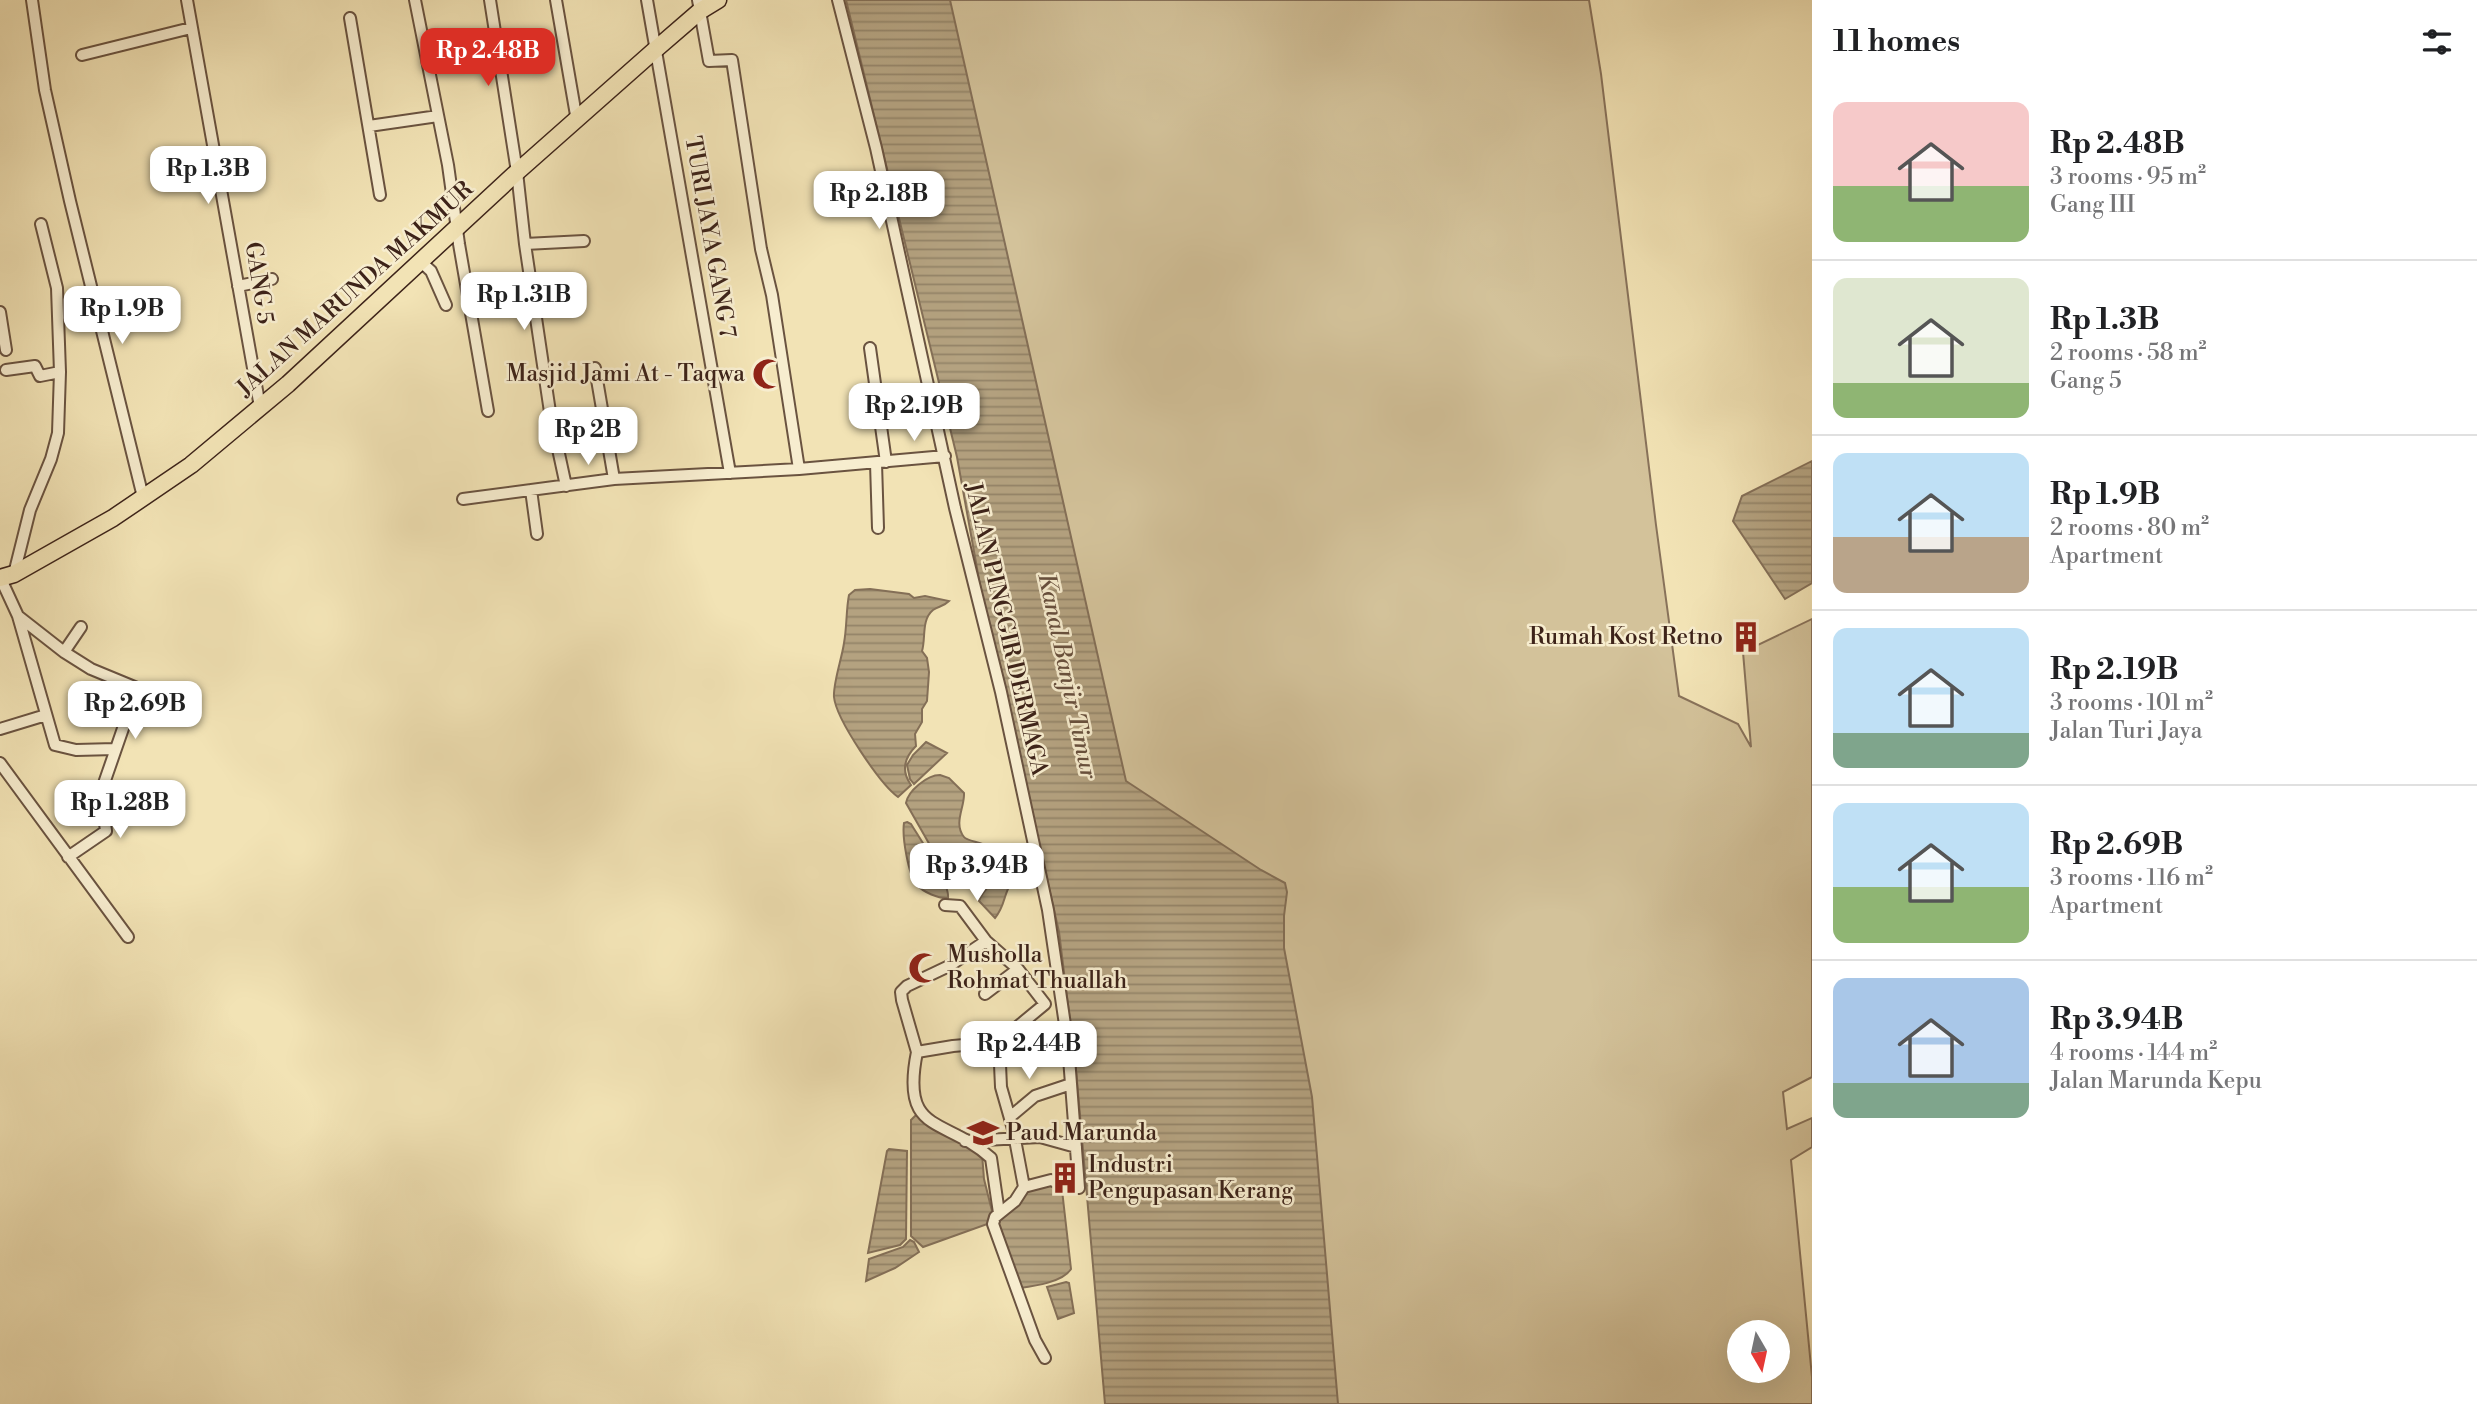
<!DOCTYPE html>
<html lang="en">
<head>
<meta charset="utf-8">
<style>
	:root { --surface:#fff; --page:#f2f2f2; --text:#202124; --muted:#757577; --line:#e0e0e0; --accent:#d93025 }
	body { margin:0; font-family:"Libre Bodoni",serif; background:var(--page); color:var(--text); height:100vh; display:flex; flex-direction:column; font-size:26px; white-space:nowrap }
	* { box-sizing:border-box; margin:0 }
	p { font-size:23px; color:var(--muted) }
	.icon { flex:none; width:38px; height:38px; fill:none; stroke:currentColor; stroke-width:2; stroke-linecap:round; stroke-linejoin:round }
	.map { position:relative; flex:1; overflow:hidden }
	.side { display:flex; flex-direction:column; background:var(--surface); width:665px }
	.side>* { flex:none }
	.needle { width:46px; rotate:171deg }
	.fabs { position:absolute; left:1727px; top:1320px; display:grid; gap:14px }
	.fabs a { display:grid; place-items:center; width:63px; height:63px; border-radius:50%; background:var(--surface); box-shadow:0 7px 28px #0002; font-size:35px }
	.price { position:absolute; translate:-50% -60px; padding:0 16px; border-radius:14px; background:#fff; color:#222; font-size:23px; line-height:46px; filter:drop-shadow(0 2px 4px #0008) }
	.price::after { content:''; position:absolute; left:50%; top:42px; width:21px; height:16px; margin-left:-10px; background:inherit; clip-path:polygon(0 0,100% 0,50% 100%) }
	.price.selected { background:var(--accent); color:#fff }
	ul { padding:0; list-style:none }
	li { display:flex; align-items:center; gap:21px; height:175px; padding:0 21px }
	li+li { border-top:2px solid var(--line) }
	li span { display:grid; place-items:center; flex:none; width:196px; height:140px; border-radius:14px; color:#555 }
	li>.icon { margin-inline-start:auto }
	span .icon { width:84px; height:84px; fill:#fffc; stroke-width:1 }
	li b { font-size:30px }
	h2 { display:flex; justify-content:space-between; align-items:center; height:84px; padding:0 21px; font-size:30px }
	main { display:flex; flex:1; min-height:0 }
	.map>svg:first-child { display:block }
</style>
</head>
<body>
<main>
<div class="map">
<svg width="1812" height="1404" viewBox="0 0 1812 1404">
	<defs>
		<pattern id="water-rules" width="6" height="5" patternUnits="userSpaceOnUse" patternTransform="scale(1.75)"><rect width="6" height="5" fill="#b4a280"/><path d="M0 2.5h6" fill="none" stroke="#948468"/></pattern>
	</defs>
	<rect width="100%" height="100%" fill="#f2e3b5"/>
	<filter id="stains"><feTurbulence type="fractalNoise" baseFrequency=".00286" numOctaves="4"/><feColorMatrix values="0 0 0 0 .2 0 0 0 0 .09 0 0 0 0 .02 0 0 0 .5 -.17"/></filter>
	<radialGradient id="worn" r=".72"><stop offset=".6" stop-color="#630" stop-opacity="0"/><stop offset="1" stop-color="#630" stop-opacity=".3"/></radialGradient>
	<path fill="#d3c29a" stroke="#88725a" stroke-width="2" fill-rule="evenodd" d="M 941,0 L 1589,0 L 1601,74 L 1656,525 L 1679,696 L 1738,724 L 1751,747 L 1743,652 L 1812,619 L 1812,1077 L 1783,1092 L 1787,1129 L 1812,1118 L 1812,1147 L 1791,1160 L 1812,1377 L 1812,1404 L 1332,1404 L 1123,788 ZM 1740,1332 L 1778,1332 L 1778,1370 L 1740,1370 Z"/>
	<path fill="url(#water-rules)" stroke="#846f57" stroke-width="2" d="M 846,0 L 950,0 L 1126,781 L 1261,870 L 1285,883 L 1287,892 L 1284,916 L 1284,948 L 1312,1097 L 1338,1404 L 1105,1404 L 1076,1069 L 1059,932 L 980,585 L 957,457 Z
		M 1812,461 L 1812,583 L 1785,599 L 1733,521 L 1742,496 Z
		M 870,589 L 909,594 L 914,598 L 925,596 L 949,601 C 943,607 939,606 933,610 C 921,620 926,638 922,651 L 927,658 L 929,672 L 927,701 L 922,709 L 922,722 L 915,734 L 916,746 C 904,758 901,771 911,785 L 898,797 C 880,784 836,719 834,697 C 833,683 842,658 844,643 C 847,627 846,610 849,595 L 855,590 Z
		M 926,742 L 947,753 L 914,784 L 910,779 L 907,765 L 913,755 Z
		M 940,775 L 949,778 L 964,793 C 965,807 953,823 964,837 C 969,844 1005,841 984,863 C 975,872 969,877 956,880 L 948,877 L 906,803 C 908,791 927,775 940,775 Z
		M 907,822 L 911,824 C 920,839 950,883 948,898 C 939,899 923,892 917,885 C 908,875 902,836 904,823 Z
		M 1008,875 L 1010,885 C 1003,897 1005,906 995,918 L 979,901 C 983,890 996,877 1008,875 Z
		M 916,1115 L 940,1132 L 982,1154 L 984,1179 L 994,1219 L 993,1222 L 923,1247 L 911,1236 L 911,1120 Z
		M 889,1149 L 907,1151 L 906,1239 L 900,1245 L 868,1253 L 887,1151 Z
		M 1051,1182 L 1062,1190 L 1071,1269 C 1063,1282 1035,1286 1020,1288 L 995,1220 L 1025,1190 Z
		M 910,1240 L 914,1242 L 919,1252 L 895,1268 L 866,1281 L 869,1259 L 903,1247 Z
		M 1066,1282 L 1069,1283 L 1074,1313 L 1058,1319 L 1047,1287 Z"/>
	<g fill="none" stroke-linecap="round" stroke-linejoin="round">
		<defs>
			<path id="street" d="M 32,0 L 45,90 L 70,201 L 143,497
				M 187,0 L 260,407
				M 415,0 L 448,165 L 459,244 L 488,411
				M 490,0 L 517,172 L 525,244 L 550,412 L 566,486
				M 556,0 L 577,121
				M 647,0 L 730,473
				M 698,0 L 709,61 L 732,60 L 761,249 L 772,295 L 799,469
				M 838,0 L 876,148 L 955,508 L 1001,692 L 1048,910 L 1068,1045 L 1079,1188 L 1070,1188 L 1051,1180 L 1024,1187
				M 350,18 L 380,195
				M 82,55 L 191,28
				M 369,126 L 438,116
				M 525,244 L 584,241
				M 421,262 L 431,271 L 446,305
				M 238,286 L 272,279
				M 0,312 L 6,350
				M 870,348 L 886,462
				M 595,368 L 614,479
				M 6,370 L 35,366 L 40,376 L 60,372
				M 876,463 L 878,528
				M 531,490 L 537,534
				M 463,499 L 614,479 L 799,469 L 945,456
				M 14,574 L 30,510 L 51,459 L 58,433 L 60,372 L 57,288 L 41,224
				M 0,577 L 18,616 L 55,745 L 76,750 L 115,749
				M 18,616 L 64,652 L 91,669 L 137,688 L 101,792 L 106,831 L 68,857
				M 64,652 L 81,627
				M 0,729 L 46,715
				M 0,763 L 128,937
				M 945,905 L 960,906 L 986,941 L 1018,969 L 985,994
				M 986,941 L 949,966 L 907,986 L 901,992 L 902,1000 L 917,1052 L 953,1046 L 999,1042 L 1001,1087 L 1013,1129 L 1024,1187 L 1015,1201 L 995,1217 L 993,1224 L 1035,1340 L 1045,1358
				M 999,1042 L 1045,1004 L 1018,969
				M 917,1052 C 900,1136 945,1116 991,1158 L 999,1213
				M 1010,1117 L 1035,1096 L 1071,1084
				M 965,1141 L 1040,1137 L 1076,1147"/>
			<path id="primary" d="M 0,578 L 14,574 L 113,518 L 191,465 L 288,384 L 517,172 L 656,49 L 700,11 L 718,0"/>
		</defs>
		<use href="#street" stroke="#6a5340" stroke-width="14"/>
		<use href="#primary" stroke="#3d2319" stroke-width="19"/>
		<use href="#street" stroke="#f7edcf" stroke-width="10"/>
		<use href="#primary" stroke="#f2e3b5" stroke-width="16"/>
	</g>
	<defs>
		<symbol id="mosque-bare" viewBox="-9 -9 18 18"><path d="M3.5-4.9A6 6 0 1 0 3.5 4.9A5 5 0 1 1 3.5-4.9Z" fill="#8f2418" stroke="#f7edcf" stroke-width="2.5" paint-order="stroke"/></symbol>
		<symbol id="building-bare" viewBox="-9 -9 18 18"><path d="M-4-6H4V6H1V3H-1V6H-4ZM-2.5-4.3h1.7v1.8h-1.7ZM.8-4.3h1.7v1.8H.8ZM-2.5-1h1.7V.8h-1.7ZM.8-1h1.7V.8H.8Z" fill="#8f2418" stroke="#f7edcf" stroke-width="2.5" paint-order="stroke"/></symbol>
		<symbol id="school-bare" viewBox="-9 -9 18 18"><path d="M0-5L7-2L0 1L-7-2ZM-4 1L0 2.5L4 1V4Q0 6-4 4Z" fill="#8f2418" stroke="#f7edcf" stroke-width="2.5" paint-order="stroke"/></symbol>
	</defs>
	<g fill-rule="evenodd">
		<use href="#mosque-bare" x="746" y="352" width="44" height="44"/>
		<use href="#building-bare" x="1724" y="615" width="44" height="44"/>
		<use href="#mosque-bare" x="902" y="946" width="44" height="44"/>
		<use href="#school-bare" x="961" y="1111" width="44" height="44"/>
		<use href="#building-bare" x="1043" y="1156" width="44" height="44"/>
	</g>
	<g text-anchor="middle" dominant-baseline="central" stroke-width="5" stroke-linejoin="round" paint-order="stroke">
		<g font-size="23" fill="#3d2319" stroke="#f7edcf">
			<text transform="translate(710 237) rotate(80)">TURI JAYA GANG 7</text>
			<text transform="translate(259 283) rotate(81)">GANG 5</text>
			<text transform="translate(355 289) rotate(-42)">JALAN MARUNDA MAKMUR</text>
			<text transform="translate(1006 629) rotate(77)">JALAN PINGGIR DERMAGA</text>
		</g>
		<g font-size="23" fill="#3d2319" stroke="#f7edcf" text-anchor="start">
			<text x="745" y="374" text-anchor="end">Masjid Jami At - Taqwa</text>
			<text x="1723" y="637" text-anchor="end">Rumah Kost Retno</text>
			<text x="947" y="955">Musholla<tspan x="947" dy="26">Rohmat Thuallah</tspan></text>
			<text x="1006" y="1133">Paud Marunda</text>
			<text x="1088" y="1165">Industri<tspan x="1088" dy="26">Pengupasan Kerang</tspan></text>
		</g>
		<g font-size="24" font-style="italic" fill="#674f3d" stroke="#f7edcf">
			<text transform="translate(1067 676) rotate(78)">Kanal Banjir Timur</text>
		</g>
	</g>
	<rect width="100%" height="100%" filter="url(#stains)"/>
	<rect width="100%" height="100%" fill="url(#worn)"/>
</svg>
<div class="fabs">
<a><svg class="needle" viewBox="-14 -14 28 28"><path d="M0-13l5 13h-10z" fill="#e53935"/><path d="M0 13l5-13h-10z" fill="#757577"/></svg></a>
</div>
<b class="price selected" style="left:488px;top:88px">Rp 2.48B</b>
<b class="price" style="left:208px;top:206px">Rp 1.3B</b>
<b class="price" style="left:879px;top:231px">Rp 2.18B</b>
<b class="price" style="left:524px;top:332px">Rp 1.31B</b>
<b class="price" style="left:122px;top:346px">Rp 1.9B</b>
<b class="price" style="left:914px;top:443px">Rp 2.19B</b>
<b class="price" style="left:588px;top:467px">Rp 2B</b>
<b class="price" style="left:135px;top:741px">Rp 2.69B</b>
<b class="price" style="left:120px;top:840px">Rp 1.28B</b>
<b class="price" style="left:977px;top:903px">Rp 3.94B</b>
<b class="price" style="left:1029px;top:1081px">Rp 2.44B</b>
</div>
<section class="side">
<h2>11 homes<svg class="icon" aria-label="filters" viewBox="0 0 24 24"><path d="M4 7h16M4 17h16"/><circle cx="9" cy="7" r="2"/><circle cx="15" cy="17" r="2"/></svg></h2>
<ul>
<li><span style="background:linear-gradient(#f6c9c9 60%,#8fb573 0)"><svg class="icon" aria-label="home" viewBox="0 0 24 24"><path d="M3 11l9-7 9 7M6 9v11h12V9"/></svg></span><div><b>Rp 2.48B</b><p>3 rooms · 95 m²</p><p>Gang III</p></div></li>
<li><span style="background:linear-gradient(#dfe7d0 75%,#8fb573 0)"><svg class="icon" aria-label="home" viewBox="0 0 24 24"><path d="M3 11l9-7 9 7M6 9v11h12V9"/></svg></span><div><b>Rp 1.3B</b><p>2 rooms · 58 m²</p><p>Gang 5</p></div></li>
<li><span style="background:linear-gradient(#bfe0f5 60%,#b9a48a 0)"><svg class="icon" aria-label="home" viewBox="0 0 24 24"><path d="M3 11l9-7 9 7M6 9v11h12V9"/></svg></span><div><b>Rp 1.9B</b><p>2 rooms · 80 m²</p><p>Apartment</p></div></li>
<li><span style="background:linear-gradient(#bfe0f5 75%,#7fa58c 0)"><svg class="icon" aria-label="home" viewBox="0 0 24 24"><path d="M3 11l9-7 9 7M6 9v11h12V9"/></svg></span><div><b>Rp 2.19B</b><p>3 rooms · 101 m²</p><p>Jalan Turi Jaya</p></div></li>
<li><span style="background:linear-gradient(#bfe0f5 60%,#8fb573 0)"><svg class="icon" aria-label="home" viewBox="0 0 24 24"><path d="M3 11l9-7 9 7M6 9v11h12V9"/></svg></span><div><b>Rp 2.69B</b><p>3 rooms · 116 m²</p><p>Apartment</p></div></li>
<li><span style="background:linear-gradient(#a9c7e8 75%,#7fa58c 0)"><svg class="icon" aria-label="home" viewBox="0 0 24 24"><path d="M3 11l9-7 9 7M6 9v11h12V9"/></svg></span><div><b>Rp 3.94B</b><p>4 rooms · 144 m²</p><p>Jalan Marunda Kepu</p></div></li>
</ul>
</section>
</main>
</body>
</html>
